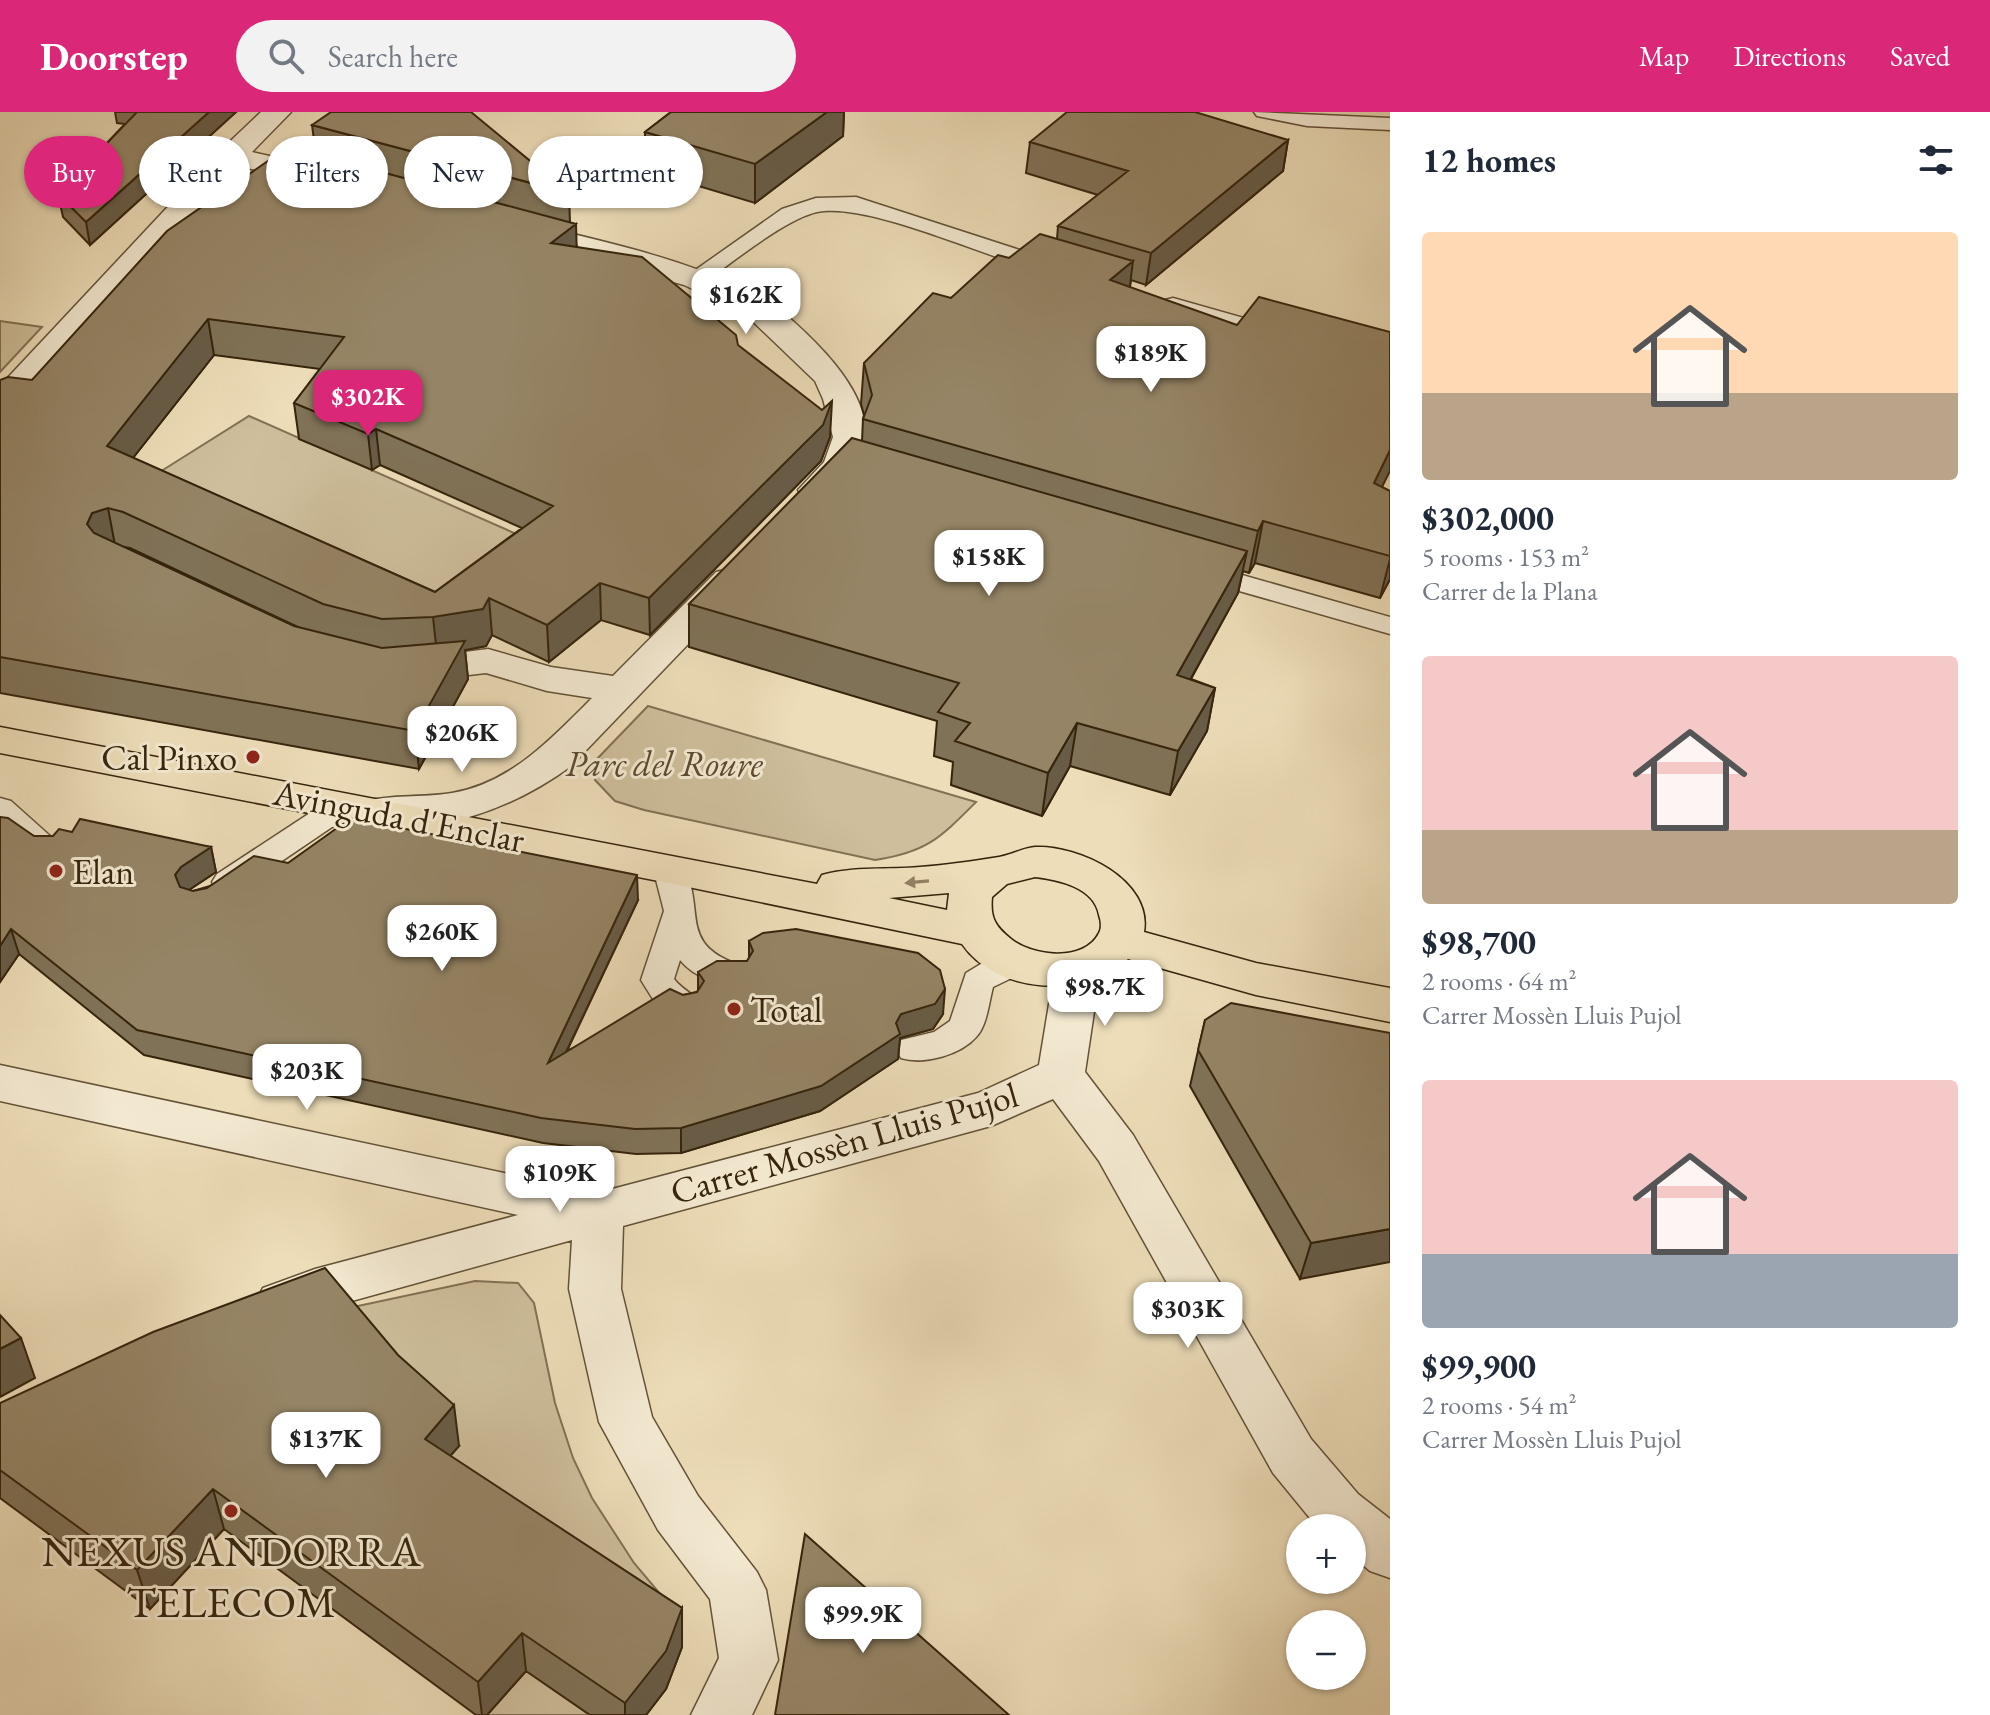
<!DOCTYPE html>
<html lang="en">
<head>
<meta charset="utf-8">
<style>
	:root { --surface:#fff; --page:#f2f2f3; --text:#1f2937; --muted:#747a83; --accent:#db2777 }
	body { margin:0; font-family:"EB Garamond",serif; background:var(--page); color:var(--text); height:100vh; display:flex; flex-direction:column; font-size:30px; white-space:nowrap }
	* { box-sizing:border-box; margin:0 }
	p { font-size:26px; color:var(--muted) }
	.icon { flex:none; width:44px; height:44px; fill:none; stroke:currentColor; stroke-width:2; stroke-linecap:round; stroke-linejoin:round }
	.map { position:relative; flex:1; overflow:hidden }
	.details { display:flex; flex-direction:column; background:var(--surface); width:600px }
	.details>* { flex:none }
	.banner { position:absolute; left:24px; top:24px; width:760px; height:72px; display:flex; gap:16px }
	.controls { position:absolute; left:1286px; top:1402px; display:grid; gap:16px }
	.controls a { display:grid; place-items:center; width:80px; height:80px; border-radius:50%; background:var(--surface); box-shadow:0 2px 6px #0004; font-size:40px }
	.price { position:absolute; translate:-50% -68px; padding:0 18px; border-radius:16px; background:#fff; color:#222; font-size:26px; line-height:52px; filter:drop-shadow(0 2px 4px #0008) }
	.price::after { content:''; position:absolute; left:50%; top:48px; width:24px; height:18px; margin-left:-12px; background:inherit; clip-path:polygon(0 0,100% 0,50% 100%) }
	.price.selected { background:var(--accent); color:#fff }
	ul { padding:0; list-style:none }
	li { display:grid; align-content:center; gap:16px; height:424px; padding:0 32px }
	li span { display:grid; place-items:center; height:248px; border-radius:8px; color:#555 }
	li>.icon { margin-inline-start:auto }
	span .icon { width:144px; height:144px; fill:#fffc; stroke-width:1 }
	li b { font-size:34px }
	h2 { display:flex; justify-content:space-between; align-items:center; height:96px; padding:0 32px; font-size:34px }
	.pill { padding:0 28px; border-radius:36px; background:var(--surface); box-shadow:0 2px 6px #0004; font-size:28px; line-height:72px }
	.pill.selected { background:var(--accent); color:#fff }
	header { display:flex; align-items:center; gap:48px; box-sizing:border-box; height:112px; padding:0 40px; background:var(--accent); color:#fff }
	header strong { font-size:38px }
	nav { display:flex; gap:44px; margin-inline-start:auto; font-size:28px }
	.search { width:560px; height:72px; background:var(--page); display:flex; align-items:center; gap:20px; box-sizing:border-box; padding:0 28px; border-radius:44px; color:var(--muted); font-size:30px }
	main { display:flex; flex:1; min-height:0 }
	.map>svg:first-child { display:block }
</style>
</head>
<body>
<header>
<strong>Doorstep</strong>
<div class="search"><svg class="icon" aria-label="search" viewBox="0 0 24 24"><circle cx="10" cy="10" r="6"/><path d="M15 15l6 6"/></svg>Search here</div>
<nav><a>Map</a><a>Directions</a><a>Saved</a></nav>
</header>
<main>
<div class="map">
<svg width="1390" height="1603" viewBox="0 0 1390 1603">
	<rect width="100%" height="100%" fill="#edddb8"/>
	<filter id="stains"><feTurbulence type="fractalNoise" baseFrequency=".0025" numOctaves="4"/><feColorMatrix values="0 0 0 0 .2 0 0 0 0 .09 0 0 0 0 .02 0 0 0 .5 -.17"/></filter>
	<radialGradient id="worn" r=".72"><stop offset=".6" stop-color="#630" stop-opacity="0"/><stop offset="1" stop-color="#630" stop-opacity=".3"/></radialGradient>
	<path fill="#cebe9b" stroke="#827154" stroke-width="2" d="M 0,209 L 42,215 L 0,260 Z
		M 249,304 L 539,432 L 437,511 L 139,373 Z
		M 648,594 L 976,690 C 940,726 927,740 875,748 L 644,698 L 615,689 L 595,668 L 595,649 Z
		M 475,1169 L 518,1171 L 534,1191 L 555,1291 L 573,1346 L 592,1386 L 634,1451 L 661,1483 L 179,1259 L 292,1215 L 358,1194 Z
		M 526,1559 L 590,1603 L 487,1603 Z"/>
	<g fill="none" stroke-linecap="round" stroke-linejoin="round">
		<defs>
			<path id="lane" d="M 1254,0 L 1390,6 L 1390,18 L 1307,14 L 1257,4 Z
				M 856,85 L 1060,151 L 1063,156 L 1060,161 L 1052,163 C 995,149 868,89 817,100 C 785,107 732,151 703,171 L 687,171 L 684,166 L 782,97 L 816,86 Z
				M 1173,186 L 1286,218 L 1290,223 L 1286,228 L 1278,230 L 1165,198 L 1161,193 L 1165,188 Z
				M 1200,451 L 1390,505 L 1390,522 L 1190,465 L 1186,459 L 1190,453 Z
				M 0,686 L 11,689 L 59,732 L 64,739 L 59,746 C 34,753 17,728 0,713 Z
				M 367,688 L 378,691 L 382,698 L 378,705 L 332,715 L 239,778 L 228,781 L 217,778 L 212,770 L 217,762 L 313,699 Z
				M 669,745 L 680,748 C 710,797 672,833 746,855 L 750,863 L 746,871 C 724,878 694,865 680,848 L 674,867 C 682,878 694,881 701,893 L 696,902 L 684,905 L 656,892 L 641,868 L 664,799 L 653,756 L 658,748 Z
				M 1014,839 L 1026,843 L 1030,851 L 1026,859 L 993,875 C 989,890 987,913 977,924 C 961,943 924,953 901,946 L 896,937 L 901,928 L 934,920 L 950,909 L 966,861 L 989,847 Z"/>
			<path id="street" d="M 261,0 L 291,0 L 252,40 L 332,58 L 337,64 L 332,70 L 322,73 L 238,54 L 12,301 L 0,304 L 0,274 L 221,38 Z
				M 520,109 C 591,127 668,142 735,173 C 746,177 759,181 768,188 C 816,227 907,307 845,369 C 831,383 824,391 803,386 L 798,378 L 824,350 L 833,325 L 823,287 L 815,269 L 743,200 L 684,173 L 509,124 L 505,118 L 509,112 Z
				M 729,457 L 742,460 L 748,468 L 742,476 L 571,654 C 516,695 430,729 361,710 L 355,700 L 361,690 C 391,682 422,686 452,681 C 511,671 552,626 592,586 L 547,579 L 486,561 L 409,570 L 395,567 L 389,558 L 395,549 L 488,537 L 551,555 L 613,564 L 716,460 Z
				M 1084,838 L 1100,843 L 1107,854 L 1097,880 L 1085,960 L 1133,1023 L 1311,1327 L 1358,1382 L 1390,1407 L 1390,1466 L 1370,1459 L 1352,1444 L 1352,1416 L 1318,1416 L 1273,1361 L 1099,1049 L 1053,987 L 991,1014 L 623,1114 L 621,1177 L 652,1305 L 698,1384 L 757,1460 L 766,1478 L 778,1548 L 752,1603 L 691,1603 L 719,1546 L 710,1487 L 658,1418 L 599,1310 L 569,1177 L 572,1128 L 323,1197 L 281,1212 L 263,1206 L 255,1191 L 263,1176 L 315,1157 L 518,1103 L 0,989 L 0,953 L 597,1081 L 978,981 L 1039,953 L 1051,880 L 1068,843 Z"/>
			<path id="primary" d="M 0,615 L 817,772 L 822,763 C 853,754 887,758 920,755 C 946,753 974,749 999,745 C 1011,743 1023,736 1035,735 C 1079,733 1153,768 1144,820 L 1256,851 L 1390,876 L 1390,910 L 1256,883 L 1128,847 C 1085,887 996,882 962,832 L 669,771 L 0,641 ZM 1035,765 C 1059,768 1094,775 1099,803 C 1101,809 1102,816 1099,821 C 1084,851 1032,844 1011,827 C 995,814 990,806 992,785 L 1007,772 ZM 949,781 L 947,798 L 889,786 Z"/>
		</defs>
		<use href="#lane" stroke="#645237" stroke-width="3"/>
		<use href="#street" stroke="#645237" stroke-width="3"/>
		<use href="#primary" stroke="#36240c" stroke-width="3"/>
		<use href="#lane" fill="#f3e9d1" fill-rule="evenodd"/>
		<use href="#street" fill="#f3e9d1" fill-rule="evenodd"/>
		<use href="#primary" fill="#edddb8" fill-rule="evenodd"/>
	</g>
	<path fill="#807257" stroke="#36240c" stroke-width="2" fill-rule="evenodd" d="M 115,0 L 236,0 L 90,133 L 63,105 L 58,82 L 125,12 L 117,11 Z
		M 671,0 L 844,0 L 843,24 L 755,91 L 645,58 L 645,20 Z
		M 312,13 L 569,81 L 570,111 L 577,135 L 830,325 L 821,349 L 650,523 L 601,508 L 549,550 L 492,523 L 486,534 L 465,538 L 468,567 L 419,657 L 0,581 L 0,268 L 32,268 L 316,43 ZM 214,243 L 320,257 L 294,291 L 299,327 L 372,358 L 380,353 L 522,416 L 435,480 L 133,346 ZM 124,435 L 130,436 L 300,516 L 294,514 Z
		M 1288,28 L 1283,59 L 1146,173 L 1131,168 L 1130,175 L 1382,375 L 1390,379 L 1390,467 L 1380,486 L 1255,451 L 1249,461 L 1243,459 L 1238,481 L 1191,567 L 1215,576 L 1207,619 L 1170,683 L 1070,654 L 1042,704 L 951,673 L 953,650 L 934,644 L 937,609 L 689,535 L 689,492 L 862,329 L 863,307 L 864,303 L 861,292 L 864,251 L 951,186 L 1009,146 L 1057,127 L 1058,114 L 1098,83 L 1026,61 L 1030,30 Z
		M 0,705 L 34,724 L 53,724 L 72,720 L 211,735 L 216,760 L 189,778 L 193,779 L 288,751 L 638,788 L 567,939 L 683,883 L 697,880 L 698,878 L 698,860 L 747,849 L 749,846 L 749,829 L 943,902 L 933,917 L 900,926 L 898,947 L 820,999 L 681,1041 L 636,1042 L 543,1031 L 144,943 L 19,842 L 0,870 Z
		M 1205,908 L 1390,921 L 1300,1167 L 1190,974 Z
		M 0,1291 L 459,1334 L 450,1344 L 682,1496 L 682,1535 L 666,1577 L 646,1603 L 590,1603 L 526,1559 L 487,1603 L 476,1603 L 224,1417 L 150,1497 L 0,1386 Z"/>
	<path fill="#685c47" stroke="#36240c" stroke-width="2" d="M 209,0 L 236,0 L 90,133 L 86,110 Z
		M 827,0 L 844,0 L 843,24 L 755,91 L 755,52 Z
		M 1288,28 L 1283,59 L 1146,173 L 1151,141 Z
		M 576,112 L 577,147 L 551,131 Z
		M 1133,149 L 1128,189 L 1110,168 Z
		M 208,207 L 214,243 L 114,370 L 107,334 Z
		M 832,289 L 830,325 L 821,349 L 650,523 L 649,486 Z
		M 376,317 L 380,353 L 372,358 L 368,322 Z
		M 1390,338 L 1390,359 L 1363,413 L 1374,371 Z
		M 108,396 L 115,433 L 100,437 L 87,412 L 92,401 Z
		M 1263,409 L 1255,451 L 1249,461 L 1258,419 Z
		M 1247,439 L 1238,481 L 1169,606 L 1177,563 Z
		M 1390,447 L 1390,467 L 1380,486 Z
		M 600,471 L 601,508 L 549,550 L 547,513 Z
		M 489,486 L 492,523 L 486,534 L 465,538 L 468,567 L 419,657 L 415,619 L 437,542 L 433,505 Z
		M 1215,576 L 1207,619 L 1170,683 L 1178,639 Z
		M 1077,611 L 1070,654 L 1042,704 L 1048,661 Z
		M 211,735 L 216,760 L 186,780 L 180,788 L 175,763 L 181,755 Z
		M 637,763 L 638,788 L 549,976 L 548,951 Z
		M 11,817 L 19,842 L 0,870 L 0,834 Z
		M 945,877 L 943,902 L 933,917 L 900,926 L 898,947 L 820,999 L 681,1041 L 681,1016 L 901,902 Z
		M 1390,1117 L 1390,1150 L 1300,1167 L 1311,1131 Z
		M 21,1226 L 35,1266 L 0,1285 L 0,1237 Z
		M 454,1293 L 459,1334 L 430,1367 L 425,1327 Z
		M 213,1377 L 224,1417 L 150,1497 L 137,1458 Z
		M 682,1496 L 682,1535 L 666,1577 L 646,1603 L 625,1603 L 625,1591 Z
		M 522,1521 L 526,1559 L 487,1603 L 482,1603 L 478,1570 Z"/>
	<path fill="#958465" stroke="#36240c" stroke-width="2" fill-rule="evenodd" d="M 137,0 L 209,0 L 86,110 L 58,82 Z
		M 331,0 L 471,0 L 569,81 L 312,13 Z
		M 671,0 L 827,0 L 755,52 L 645,20 Z
		M 1067,0 L 1195,0 L 1288,28 L 1151,141 L 1058,114 L 1128,59 L 1030,30 Z
		M 288,35 L 576,112 L 551,131 L 642,145 L 736,223 L 738,233 L 822,298 L 832,289 L 823,313 L 649,486 L 600,471 L 547,513 L 489,486 L 483,497 L 433,505 L 382,507 L 323,492 L 123,400 L 108,396 L 92,401 L 87,412 L 94,421 L 294,514 L 382,536 L 465,529 L 415,619 L 0,545 L 0,268 L 8,265 L 32,268 L 167,119 ZM 208,207 L 344,225 L 294,291 L 368,322 L 376,317 L 553,394 L 435,480 L 107,334 Z
		M 1040,122 L 1133,149 L 1110,168 L 1237,213 L 1259,185 L 1390,220 L 1390,338 L 1374,371 L 1390,379 L 1390,444 L 1263,409 L 1258,419 L 863,307 L 872,283 L 864,251 L 933,181 L 951,186 L 998,143 L 1009,146 Z
		M 852,326 L 1247,439 L 1177,563 L 1215,576 L 1178,639 L 1077,611 L 1048,661 L 955,629 L 970,611 L 938,600 L 959,571 L 689,492 Z
		M 0,705 L 8,706 L 34,724 L 53,724 L 59,717 L 72,720 L 80,707 L 211,735 L 181,755 L 175,763 L 180,775 L 193,779 L 207,776 L 254,744 L 288,751 L 351,706 L 637,763 L 548,951 L 670,877 L 683,883 L 697,880 L 704,869 L 698,860 L 717,849 L 747,849 L 753,839 L 749,829 L 763,821 L 796,817 L 918,841 L 940,858 L 945,877 L 935,892 L 901,902 L 896,911 L 900,922 L 821,974 L 681,1016 L 635,1017 L 541,1006 L 137,918 L 11,817 L 0,834 Z
		M 1231,891 L 1390,921 L 1390,1117 L 1311,1131 L 1198,938 L 1205,908 Z
		M 325,1156 L 398,1243 L 454,1293 L 425,1327 L 682,1496 L 666,1539 L 625,1591 L 522,1521 L 478,1570 L 213,1377 L 137,1458 L 0,1358 L 0,1291 L 153,1220 Z
		M 0,1203 L 21,1226 L 0,1237 Z
		M 805,1422 L 1009,1603 L 775,1603 Z"/>
	<defs><path id="oneway-solid" d="M-6-.8H1V-3.2L6.5 0L1 3.2V.8H-6Z" transform="scale(2)"/></defs>
	<use fill="#928062" href="#oneway-solid" transform="translate(917 770) rotate(175)"/>
	<g fill="#8f2418" stroke="#f3e9d1" stroke-width="3">
		<circle cx="253" cy="645" r="8"/>
		<circle cx="56" cy="759" r="8"/>
		<circle cx="734" cy="897" r="8"/>
		<circle cx="231" cy="1399" r="8"/>
	</g>
	<g text-anchor="middle" dominant-baseline="central" stroke-width="6" stroke-linejoin="round" paint-order="stroke">
		<g font-size="36" fill="#36240c" stroke="#f3e9d1" text-anchor="start">
			<text x="237" y="645" text-anchor="end">Cal Pinxo</text>
			<text x="72" y="759">Elan</text>
			<text x="750" y="897">Total</text>
		</g>
		<g font-size="36" font-style="italic" fill="#5c4a30" stroke="#f3e9d1">
			<text x="664" y="651">Parc del Roure</text>
		</g>
		<g font-size="36" fill="#36240c" stroke="#f3e9d1">
			<text transform="translate(399 704) rotate(11)">Avinguda d'Enclar</text>
			<text transform="translate(844 1031) rotate(-16)">Carrer Mossèn Lluis Pujol</text>
		</g>
		<g font-size="44" fill="#36240c" stroke="#f3e9d1">
			<text x="231" y="1438">NEXUS ANDORRA<tspan x="231" dy="51">TELECOM</tspan></text>
		</g>
	</g>
	<rect width="100%" height="100%" filter="url(#stains)"/>
	<rect width="100%" height="100%" fill="url(#worn)"/>
</svg>
<div class="controls">
<a>+</a>
<a>−</a>
</div>
<b class="price" style="left:746px;top:224px">$162K</b>
<b class="price" style="left:1151px;top:282px">$189K</b>
<b class="price selected" style="left:368px;top:326px">$302K</b>
<b class="price" style="left:989px;top:486px">$158K</b>
<b class="price" style="left:462px;top:662px">$206K</b>
<b class="price" style="left:442px;top:861px">$260K</b>
<b class="price" style="left:1105px;top:916px">$98.7K</b>
<b class="price" style="left:307px;top:1000px">$203K</b>
<b class="price" style="left:560px;top:1102px">$109K</b>
<b class="price" style="left:1188px;top:1238px">$303K</b>
<b class="price" style="left:326px;top:1368px">$137K</b>
<b class="price" style="left:863px;top:1543px">$99.9K</b>
<div class="banner">
<a class="pill selected">Buy</a>
<a class="pill">Rent</a>
<a class="pill">Filters</a>
<a class="pill">New</a>
<a class="pill">Apartment</a>
</div>
</div>
<section class="details">
<h2>12 homes<svg class="icon" aria-label="filters" viewBox="0 0 24 24"><path d="M4 7h16M4 17h16"/><circle cx="9" cy="7" r="2"/><circle cx="15" cy="17" r="2"/></svg></h2>
<ul>
<li><span style="background:linear-gradient(#ffd9b3 65%,#b9a48a 0)"><svg class="icon" aria-label="home" viewBox="0 0 24 24"><path d="M3 11l9-7 9 7M6 9v11h12V9"/></svg></span><div><b>$302,000</b><p>5 rooms · 153 m²</p><p>Carrer de la Plana</p></div></li>
<li><span style="background:linear-gradient(#f6c9c9 70%,#b9a48a 0)"><svg class="icon" aria-label="home" viewBox="0 0 24 24"><path d="M3 11l9-7 9 7M6 9v11h12V9"/></svg></span><div><b>$98,700</b><p>2 rooms · 64 m²</p><p>Carrer Mossèn Lluis Pujol</p></div></li>
<li><span style="background:linear-gradient(#f6c9c9 70%,#9aa5b1 0)"><svg class="icon" aria-label="home" viewBox="0 0 24 24"><path d="M3 11l9-7 9 7M6 9v11h12V9"/></svg></span><div><b>$99,900</b><p>2 rooms · 54 m²</p><p>Carrer Mossèn Lluis Pujol</p></div></li>
</ul>
</section>
</main>
</body>
</html>
